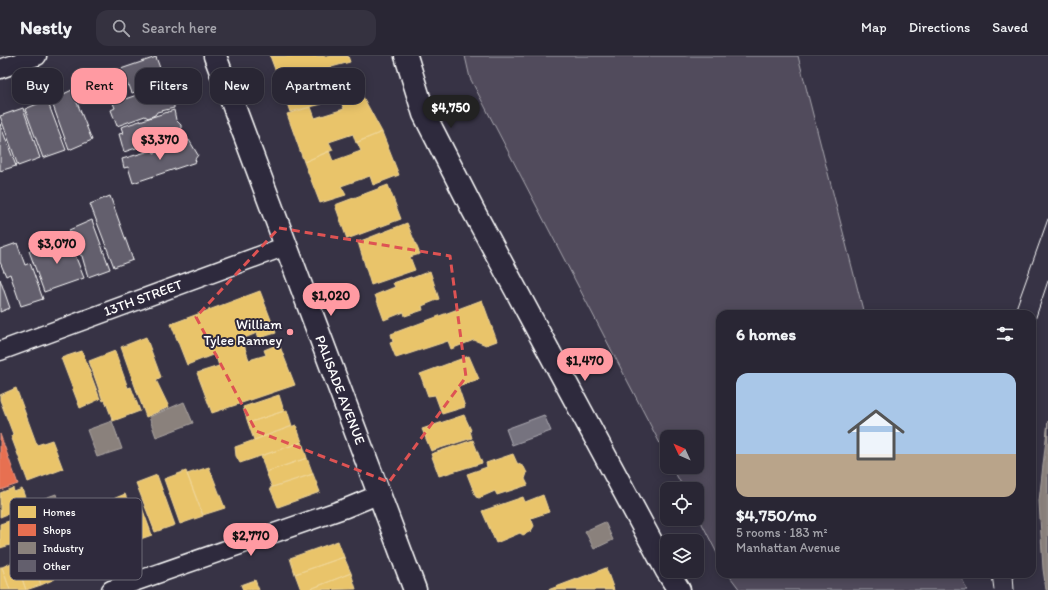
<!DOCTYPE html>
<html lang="en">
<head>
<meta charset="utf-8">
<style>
	:root { --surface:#292634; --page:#353240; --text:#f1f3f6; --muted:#a5a5ac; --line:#45434f; --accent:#ff9aa2 }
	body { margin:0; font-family:Itim,sans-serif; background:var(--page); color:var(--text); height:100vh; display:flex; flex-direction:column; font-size:15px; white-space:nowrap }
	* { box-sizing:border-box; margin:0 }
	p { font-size:13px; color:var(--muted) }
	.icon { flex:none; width:22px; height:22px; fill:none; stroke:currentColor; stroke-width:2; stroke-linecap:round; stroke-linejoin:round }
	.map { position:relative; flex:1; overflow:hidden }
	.drawer { position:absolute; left:716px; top:254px; width:320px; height:268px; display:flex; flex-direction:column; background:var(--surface); border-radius:12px; box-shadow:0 2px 10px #0003,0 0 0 1px var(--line) }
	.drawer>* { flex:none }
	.hud { position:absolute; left:12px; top:12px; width:380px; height:36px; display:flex; gap:8px }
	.needle { width:26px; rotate:314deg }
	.fabs { position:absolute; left:660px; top:374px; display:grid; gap:8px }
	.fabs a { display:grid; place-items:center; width:44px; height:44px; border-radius:8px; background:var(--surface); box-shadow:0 2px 10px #0003,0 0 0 1px var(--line); font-size:20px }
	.price { position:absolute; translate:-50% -34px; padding:0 9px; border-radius:14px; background:var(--accent); color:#111; font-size:13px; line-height:26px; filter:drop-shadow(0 1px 2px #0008) }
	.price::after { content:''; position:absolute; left:50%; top:24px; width:12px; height:9px; margin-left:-6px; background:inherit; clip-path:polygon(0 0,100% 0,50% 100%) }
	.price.on { background:#222; color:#fff }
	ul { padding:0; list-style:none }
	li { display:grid; align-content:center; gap:8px; height:212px; padding:0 20px }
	li span { display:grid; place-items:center; height:124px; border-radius:12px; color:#555 }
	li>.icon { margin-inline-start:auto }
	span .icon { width:72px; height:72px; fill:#fffc; stroke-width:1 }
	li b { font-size:17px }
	h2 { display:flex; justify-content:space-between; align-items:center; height:48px; padding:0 20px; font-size:17px }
	.chip { padding:0 14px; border-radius:12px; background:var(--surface); box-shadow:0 2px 10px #0003,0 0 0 1px var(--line); font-size:14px; line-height:36px }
	.chip.on { background:var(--accent); color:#111 }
	header { display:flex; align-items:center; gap:24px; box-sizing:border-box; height:56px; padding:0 20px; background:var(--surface); border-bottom:1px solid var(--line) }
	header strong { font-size:19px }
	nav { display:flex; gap:22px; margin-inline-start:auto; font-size:14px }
	.search { width:280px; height:36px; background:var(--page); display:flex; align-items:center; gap:10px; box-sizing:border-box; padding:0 14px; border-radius:12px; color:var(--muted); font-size:15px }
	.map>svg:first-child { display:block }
</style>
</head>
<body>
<header>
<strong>Nestly</strong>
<div class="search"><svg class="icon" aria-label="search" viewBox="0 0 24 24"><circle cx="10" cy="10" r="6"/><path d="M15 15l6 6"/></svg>Search here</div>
<nav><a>Map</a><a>Directions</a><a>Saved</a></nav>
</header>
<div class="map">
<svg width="1048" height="534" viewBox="0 0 1048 534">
	<rect width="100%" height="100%" fill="#373345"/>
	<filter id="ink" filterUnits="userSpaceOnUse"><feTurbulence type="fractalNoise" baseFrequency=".025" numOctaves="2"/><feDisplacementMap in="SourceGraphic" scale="8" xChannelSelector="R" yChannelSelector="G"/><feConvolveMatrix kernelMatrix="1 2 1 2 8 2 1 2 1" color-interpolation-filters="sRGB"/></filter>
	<g filter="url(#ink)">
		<path fill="#514c5c" stroke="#a8a6ae" d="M 465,0 L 798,0 L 864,258 L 720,258 L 720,503 L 697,458 L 697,433 L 684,433 L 672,411 L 697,411 L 697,381 L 667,381 L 667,401 L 470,22 Z
			M 728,518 L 960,518 L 967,534 L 740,534 Z"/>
		<path fill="#76737f" stroke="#adabb2" d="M 544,359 L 551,375 L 512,389 L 506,373 Z"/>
		<path fill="#e9c46a" stroke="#f0d697" d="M 270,0 L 348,0 L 350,6 L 313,16 L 310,20 L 280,27 Z
			M 354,13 L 360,35 L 323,44 L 322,48 L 290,56 L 280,27 L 314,19 L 320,23 Z
			M 362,39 L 382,76 L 356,87 L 353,78 L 329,86 L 333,94 L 304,106 L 287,58 L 311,51 L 315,62 L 344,53 L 340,44 Z
			M 382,76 L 399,119 L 373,129 L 370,120 L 341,130 L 346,139 L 320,147 L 304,106 L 329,95 L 333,105 L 361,95 L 357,86 Z
			M 388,129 L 401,163 L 347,183 L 335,149 Z
			M 407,167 L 420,198 L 410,201 L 415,214 L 371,229 L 358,186 Z
			M 430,215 L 439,243 L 422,250 L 423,254 L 405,260 L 404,256 L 384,264 L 375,239 L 395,231 L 393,227 L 411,221 L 412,222 Z
			M 260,235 L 276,277 L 259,282 L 257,277 L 242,283 L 249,304 L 266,299 L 264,294 L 279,288 L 295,329 L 212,357 L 197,317 L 219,310 L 215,298 L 187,309 L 171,268 Z
			M 482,244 L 497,285 L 486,289 L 474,284 L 451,293 L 448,285 L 396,302 L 390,287 L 393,286 L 391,278 Z
			M 146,281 L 161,321 L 156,324 L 169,351 L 146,361 L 121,291 Z
			M 82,295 L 100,343 L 80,352 L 61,302 Z
			M 115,295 L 128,332 L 131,331 L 140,355 L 113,365 L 105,344 L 103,345 L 89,305 Z
			M 469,300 L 479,323 L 458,330 L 465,351 L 442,358 L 435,339 L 428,340 L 420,318 Z
			M 16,332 L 37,389 L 52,384 L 63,413 L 28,426 L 11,380 L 13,378 L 0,344 L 0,339 Z
			M 279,339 L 284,355 L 248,367 L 243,351 Z
			M 287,354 L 292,370 L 254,384 L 248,367 Z
			M 464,359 L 471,374 L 470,375 L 472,382 L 431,395 L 422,373 Z
			M 296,369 L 302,386 L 240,407 L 236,400 L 235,391 Z
			M 473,384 L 482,407 L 439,420 L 431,398 Z
			M 302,386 L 307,402 L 266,416 L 261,400 Z
			M 513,398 L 517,407 L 524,411 L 527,417 L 525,423 L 528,429 L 497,439 L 495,435 L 479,442 L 476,441 L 467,418 L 487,411 L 486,407 Z
			M 307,402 L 313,418 L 272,431 L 266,416 Z
			M 209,411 L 225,452 L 203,459 L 187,418 Z
			M 186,415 L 203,460 L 180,468 L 164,423 Z
			M 313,418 L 320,436 L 278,451 L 270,432 Z
			M 157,419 L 175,469 L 155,476 L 136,427 Z
			M 13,432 L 14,436 L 22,433 L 28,450 L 0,461 L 0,437 Z
			M 125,438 L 131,453 L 141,449 L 152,479 L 129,487 L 113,443 Z
			M 543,439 L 549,456 L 531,462 L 534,470 L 531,475 L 523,479 L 520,477 L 496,487 L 482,455 L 523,441 L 525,446 Z
			M 15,463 L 24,485 L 0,492 L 0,468 Z
			M 338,485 L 344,501 L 295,518 L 290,502 Z
			M 44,495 L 55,523 L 41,529 L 31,500 Z
			M 31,500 L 41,529 L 26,534 L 16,505 Z
			M 344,501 L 351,517 L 308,534 L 301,534 L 295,518 Z
			M 16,505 L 26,534 L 10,534 L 2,511 Z
			M 0,511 L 2,511 L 10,534 L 0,534 Z
			M 606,512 L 614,534 L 548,534 Z
			M 351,517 L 356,533 L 308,534 Z
			M 255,524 L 259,534 L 243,534 L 241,529 Z"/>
		<path fill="#e76f51" stroke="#ee9a85" d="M 0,378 L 18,428 L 0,434 Z"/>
		<path fill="#8a817c" stroke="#ada7a3" d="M 184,346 L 193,367 L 156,381 L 149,361 Z
			M 112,365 L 122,393 L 97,401 L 87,374 Z
			M 1048,365 L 1048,534 L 1046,534 L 1043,513 L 1039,445 Z
			M 56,438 L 65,466 L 45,474 L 34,446 Z
			M 605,466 L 613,484 L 594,493 L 585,475 Z"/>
		<path fill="#635f6d" stroke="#fff" d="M 156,1 L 165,26 L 132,37 L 129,29 L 114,33 L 109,17 Z
			M 167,29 L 169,38 L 174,43 L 174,52 L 157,56 L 155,59 L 148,62 L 145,60 L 117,70 L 111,54 L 115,52 L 113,47 Z
			M 72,34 L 92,84 L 69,94 L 51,44 Z
			M 47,44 L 66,94 L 43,102 L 25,53 Z
			M 23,52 L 40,102 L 18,110 L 0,60 Z
			M 174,54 L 176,64 L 181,69 L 181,77 L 166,82 L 164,87 L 157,89 L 154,86 L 124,96 L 119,78 L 123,77 L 121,71 Z
			M 0,68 L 16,110 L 0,115 Z
			M 189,84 L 198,99 L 195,103 L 196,106 L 133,127 L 128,111 L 124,112 L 122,103 L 153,94 L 154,97 Z
			M 110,140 L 133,204 L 114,211 L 90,148 Z
			M 92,164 L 110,213 L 88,221 L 82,200 L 79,198 L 69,174 Z
			M 68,181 L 84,222 L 44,236 L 29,195 L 45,189 L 50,202 L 57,199 L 53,186 Z
			M 17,187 L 25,209 L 30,207 L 43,243 L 21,250 L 10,218 L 6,220 L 0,206 L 0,193 Z
			M 0,223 L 10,252 L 0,256 Z"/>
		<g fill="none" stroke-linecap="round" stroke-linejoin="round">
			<defs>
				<path id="street" d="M 0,13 L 37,0
					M 0,295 L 286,190
					M 111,534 L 346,452 L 380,438"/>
				<path id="secondary" d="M 215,0 L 415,534
					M 406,0 L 424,58 L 473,154 L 667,515
					M 667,515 L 679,534"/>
			</defs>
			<use href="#street" stroke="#fff" stroke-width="21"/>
			<use href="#secondary" stroke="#fff" stroke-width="25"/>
			<use href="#street" stroke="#2f2a3d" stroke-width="18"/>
			<use href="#secondary" stroke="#2f2a3d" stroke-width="22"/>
			<path stroke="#fff" stroke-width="1" d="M 1014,258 L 1048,163
				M 1032,273 L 1048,225
				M 992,518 L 994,534
				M 1013,518 L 1014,534"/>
		</g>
	</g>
	<path fill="none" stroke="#de5353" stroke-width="3" stroke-dasharray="8 5" stroke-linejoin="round" d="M 279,172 L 450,200 L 466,321 L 389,426 L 256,375 L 196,261 Z"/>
	<circle fill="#ff9aa2" stroke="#2f2a3d" stroke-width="1.5" cx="290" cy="276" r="4"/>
	<g text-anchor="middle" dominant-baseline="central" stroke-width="4" stroke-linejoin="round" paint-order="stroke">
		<g font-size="14" fill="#fff" stroke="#2f2a3d">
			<text transform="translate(143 242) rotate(-20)">13TH STREET</text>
			<text transform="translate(340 334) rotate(69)">PALISADE AVENUE</text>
		</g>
		<g font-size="14" fill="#fff" stroke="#2f2a3d" text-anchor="end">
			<text x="282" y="268">William<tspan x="282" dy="16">Tylee Ranney</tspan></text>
		</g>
	</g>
	<rect x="10" y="442" width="132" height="82" rx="6" fill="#2f2a3d" stroke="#6d6a77" stroke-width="1"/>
	<rect x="18" y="450" width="18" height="12" fill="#e9c46a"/>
	<rect x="18" y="468" width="18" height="12" fill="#e76f51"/>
	<rect x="18" y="486" width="18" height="12" fill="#8a817c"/>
	<rect x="18" y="504" width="18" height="12" fill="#635f6d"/>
	<g font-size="11" fill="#fff">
		<text x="43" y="460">Homes</text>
		<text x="43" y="478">Shops</text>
		<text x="43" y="496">Industry</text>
		<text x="43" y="514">Other</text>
	</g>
</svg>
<div class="fabs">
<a><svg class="needle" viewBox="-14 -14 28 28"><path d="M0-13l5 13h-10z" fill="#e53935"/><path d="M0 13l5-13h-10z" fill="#a5a5ac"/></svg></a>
<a><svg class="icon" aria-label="locate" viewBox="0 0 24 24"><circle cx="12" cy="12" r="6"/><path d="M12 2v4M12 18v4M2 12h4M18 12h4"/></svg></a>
<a><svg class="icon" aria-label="layers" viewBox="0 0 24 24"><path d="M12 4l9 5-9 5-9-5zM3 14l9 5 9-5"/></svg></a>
</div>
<b class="price on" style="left:451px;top:73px">$4,750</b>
<b class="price" style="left:160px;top:105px">$3,370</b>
<b class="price" style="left:57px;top:209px">$3,070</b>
<b class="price" style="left:331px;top:261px">$1,020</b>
<b class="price" style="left:585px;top:326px">$1,470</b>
<b class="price" style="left:251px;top:501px">$2,770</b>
<div class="hud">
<a class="chip">Buy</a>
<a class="chip on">Rent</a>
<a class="chip">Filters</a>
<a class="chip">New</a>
<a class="chip">Apartment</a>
</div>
<section class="drawer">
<h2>6 homes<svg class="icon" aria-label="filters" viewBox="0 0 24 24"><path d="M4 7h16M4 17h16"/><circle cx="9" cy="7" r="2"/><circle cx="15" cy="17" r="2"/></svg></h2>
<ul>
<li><span style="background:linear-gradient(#a9c7e8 65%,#b9a48a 0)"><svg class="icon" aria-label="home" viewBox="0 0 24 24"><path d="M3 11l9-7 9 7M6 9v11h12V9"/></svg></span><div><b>$4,750/mo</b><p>5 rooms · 183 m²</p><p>Manhattan Avenue</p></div></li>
</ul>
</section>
</div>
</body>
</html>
